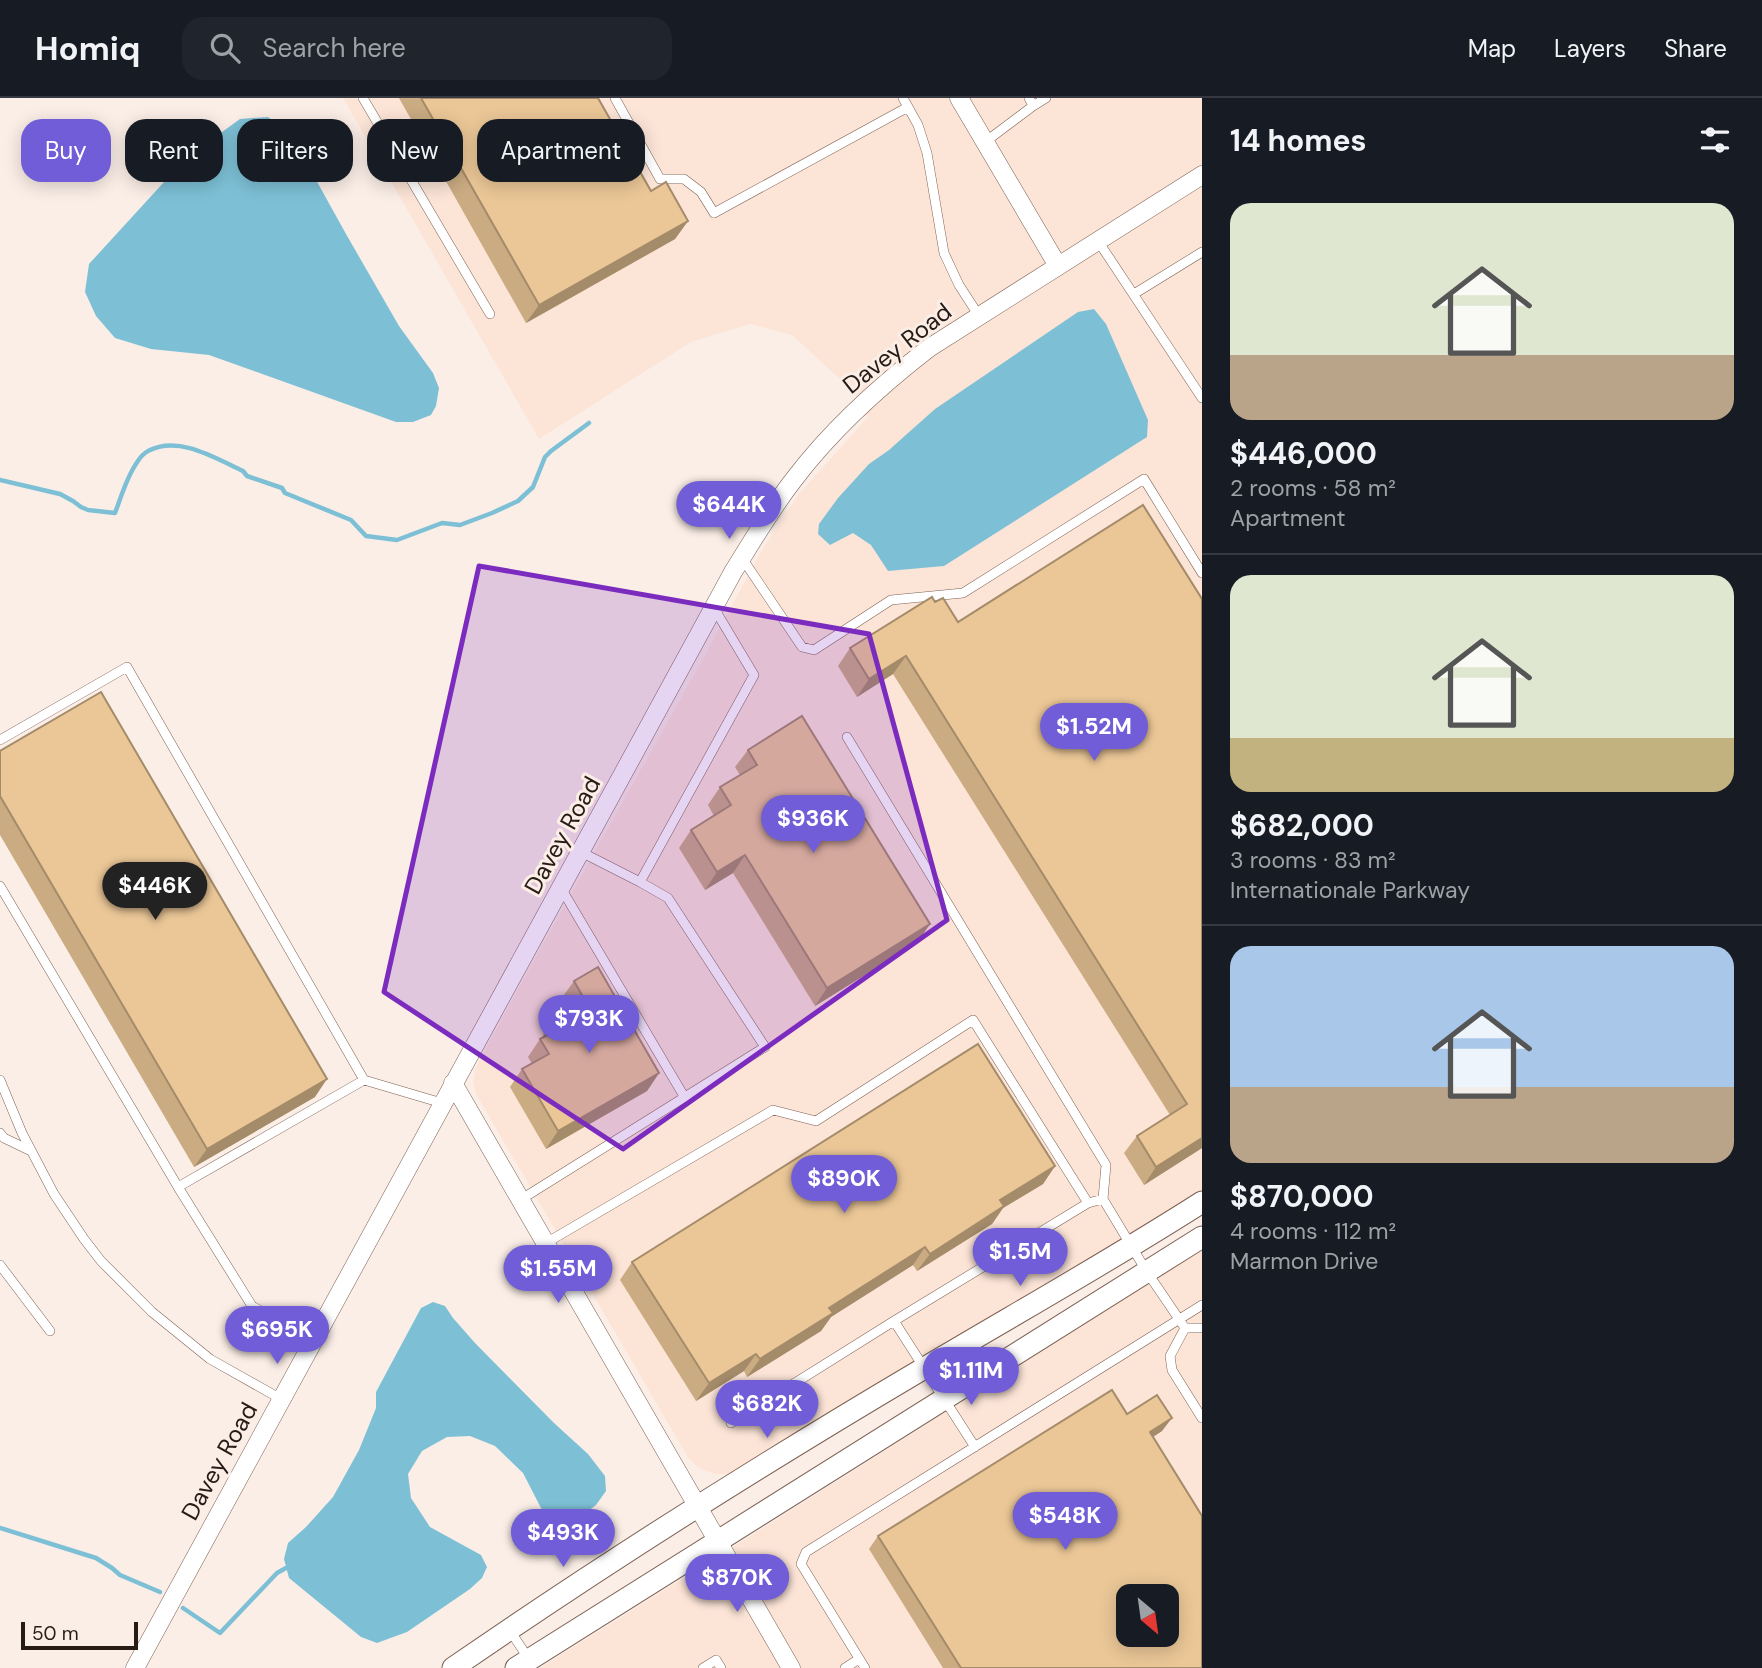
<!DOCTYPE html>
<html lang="en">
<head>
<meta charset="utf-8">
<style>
	:root { --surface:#171b24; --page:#20242c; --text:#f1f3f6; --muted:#9ea1a6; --line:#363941; --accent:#705dd7 }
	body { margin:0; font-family:"DM Sans",sans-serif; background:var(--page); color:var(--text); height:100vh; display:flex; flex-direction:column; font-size:26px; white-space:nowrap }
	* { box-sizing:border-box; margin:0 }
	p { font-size:23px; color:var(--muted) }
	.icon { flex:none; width:38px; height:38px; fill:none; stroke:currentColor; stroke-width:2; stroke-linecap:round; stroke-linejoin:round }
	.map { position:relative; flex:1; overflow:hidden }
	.drawer { display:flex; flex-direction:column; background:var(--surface); width:560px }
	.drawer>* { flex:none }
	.hud { position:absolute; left:21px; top:21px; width:665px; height:63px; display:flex; gap:14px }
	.needle { width:46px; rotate:151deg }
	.tools { position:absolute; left:1116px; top:1486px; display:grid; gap:14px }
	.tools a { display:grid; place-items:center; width:63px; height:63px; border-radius:14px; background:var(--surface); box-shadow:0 4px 18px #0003; font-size:35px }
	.scale { position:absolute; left:21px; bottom:18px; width:117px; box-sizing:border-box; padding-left:7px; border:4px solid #271b15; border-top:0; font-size:19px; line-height:24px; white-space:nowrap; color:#271b15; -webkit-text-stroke:5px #fbeee7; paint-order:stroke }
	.price { position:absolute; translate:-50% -60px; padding:0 16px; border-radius:24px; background:var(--accent); color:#fff; font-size:23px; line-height:46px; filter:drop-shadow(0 2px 4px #0008) }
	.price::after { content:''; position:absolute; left:50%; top:42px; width:21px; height:16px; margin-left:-10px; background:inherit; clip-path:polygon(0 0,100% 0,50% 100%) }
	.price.on { background:#222; color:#fff }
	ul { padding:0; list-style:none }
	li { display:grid; align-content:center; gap:14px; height:371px; padding:0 28px }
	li+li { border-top:2px solid var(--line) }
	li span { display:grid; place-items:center; height:217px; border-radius:21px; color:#555 }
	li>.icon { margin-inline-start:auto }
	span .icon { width:126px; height:126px; fill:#fffc; stroke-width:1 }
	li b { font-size:30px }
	h2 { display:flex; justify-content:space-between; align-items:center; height:84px; padding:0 28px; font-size:30px }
	.chip { padding:0 24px; border-radius:21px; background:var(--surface); box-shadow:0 4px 18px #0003; font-size:24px; line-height:63px }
	.chip.on { background:var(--accent); color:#fff }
	header { display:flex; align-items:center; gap:42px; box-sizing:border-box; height:98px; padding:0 35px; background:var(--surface); border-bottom:2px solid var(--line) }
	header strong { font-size:33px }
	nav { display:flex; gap:38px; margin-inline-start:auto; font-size:24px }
	.search { width:490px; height:63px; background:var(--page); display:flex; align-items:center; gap:18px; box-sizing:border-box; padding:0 24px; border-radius:21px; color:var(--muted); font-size:26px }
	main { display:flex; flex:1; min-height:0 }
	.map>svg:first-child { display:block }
</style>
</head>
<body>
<header>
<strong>Homiq</strong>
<div class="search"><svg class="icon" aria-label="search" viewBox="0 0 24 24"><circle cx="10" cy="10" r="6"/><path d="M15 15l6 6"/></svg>Search here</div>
<nav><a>Map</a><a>Layers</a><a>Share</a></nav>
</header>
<main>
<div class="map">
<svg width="1202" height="1570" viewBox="0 0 1202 1570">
	<rect width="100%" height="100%" fill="#fbeee7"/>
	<path fill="#fce4d7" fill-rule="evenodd" d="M 343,0 L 1202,0 L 1202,1094 L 731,1376 L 715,1376 L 699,1370 L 689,1361 L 476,996 L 473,985 L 476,969 L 527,875 L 705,557 L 762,452 L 799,396 L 868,319 L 854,294 L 792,237 L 750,226 L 691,244 L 539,341 Z
		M 1202,1152 L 1202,1570 L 540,1570 L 741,1444 ZM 1129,1498 L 1167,1498 L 1167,1536 L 1129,1536 Z"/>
	<path fill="#7dc0d6" d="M 268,19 L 302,45 L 310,71 L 346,136 L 399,228 L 433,275 L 439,290 L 436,308 L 431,317 L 413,324 L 396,324 L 209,257 L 151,251 L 115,240 L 96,218 L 85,194 L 89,166 L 186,60 L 240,21 Z
		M 1094,211 L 1106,226 L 1148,322 L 1147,339 L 944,468 L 888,473 L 871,447 L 853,435 L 830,447 L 818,436 L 819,426 L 838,400 L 869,366 L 889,352 L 935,311 L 1078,214 Z
		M 433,1204 L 445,1208 L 453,1220 L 475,1245 L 554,1325 L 588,1356 L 605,1378 L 606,1393 L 596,1407 L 580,1419 L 562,1426 L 551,1423 L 541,1410 L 523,1375 L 495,1348 L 470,1338 L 447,1339 L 422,1353 L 408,1376 L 411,1400 L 430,1429 L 481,1457 L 487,1469 L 482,1480 L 470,1491 L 407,1534 L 377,1545 L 361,1539 L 289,1480 L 284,1461 L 288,1445 L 306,1429 L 333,1399 L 359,1352 L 376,1310 L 376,1294 L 421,1210 Z"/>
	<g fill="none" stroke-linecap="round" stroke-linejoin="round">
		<path stroke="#7dc0d6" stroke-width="4.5" d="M 0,382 L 60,396 L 73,403 L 81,409 L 88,412 L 115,415 C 122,396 128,376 140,360 C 142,357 145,355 148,353 C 179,337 215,360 243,373 L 247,378 L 282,390 L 285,395 L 351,422 L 366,438 L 397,442 L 442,425 L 460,427 L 492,415 L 518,403 L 533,389 L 545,359 L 551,353 L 589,325
			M 0,1430 L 96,1460 L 112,1470 L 120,1477 L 160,1494
			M 183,1510 L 220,1535 L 277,1475 L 286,1470"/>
		<defs>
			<path id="service" d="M 363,0 L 490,216
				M 615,0 L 660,81 L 684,81 L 701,94 L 714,115 L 908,9
				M 903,0 L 918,27 L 927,55 L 944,155 L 959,187 L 979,218
				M 1033,8 L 1046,0
				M 985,44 L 1033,8 L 1029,0
				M 1098,143 L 1202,300
				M 1134,196 L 1202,154
				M 742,460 L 802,549 L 814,552 L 891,502 L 963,495 L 1144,381 L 1202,475
				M 847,639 L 1106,1067 L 1103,1101 L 1147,1174 L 1185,1230
				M 0,642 L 127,569 L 364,982 L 442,1005
				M 581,754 L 640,784
				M 0,788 L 178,1089 L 252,1208 L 313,1243
				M 561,790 L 685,1000
				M 0,982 L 22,1035 L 54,1096 L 84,1141 L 101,1163 L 152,1214 L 210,1261 L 281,1301
				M 0,1035 L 4,1040 L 31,1053
				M 178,1089 L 364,982
				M 520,1102 L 765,949 L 668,800 L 640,784 L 754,577 L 714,510
				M 546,1145 L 773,1012 L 816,1023 L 973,922 L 1088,1105
				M 0,1167 L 50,1233
				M 894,1223 L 975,1349
				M 1185,1230 L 1170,1258 L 1172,1272 L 1202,1320
				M 1185,1230 L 1202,1230
				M 731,1325 L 894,1223 L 1088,1105 L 1103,1101
				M 509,1531 L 530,1563
				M 703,1570 L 716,1562 L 721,1570
				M 845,1570 L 859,1561
				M 865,1570 L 801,1466 L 806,1454 L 1202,1207"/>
			<path id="minor" d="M 959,0 L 1058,168
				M 453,985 L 791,1570
				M 135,1570 L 733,474 C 753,442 772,409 795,380 C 833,330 880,288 929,250 L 1202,77"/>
			<path id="tertiary" d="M 453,1570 C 605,1465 762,1366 921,1272 C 1015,1216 1110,1163 1202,1104
				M 516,1570 L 1202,1139"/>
		</defs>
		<use href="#service" stroke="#7d6153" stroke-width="10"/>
		<use href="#minor" stroke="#7d6153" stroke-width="19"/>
		<use href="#tertiary" stroke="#7d6153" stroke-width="23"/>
		<use href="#service" stroke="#fff" stroke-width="9"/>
		<use href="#minor" stroke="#fff" stroke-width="18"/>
		<use href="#tertiary" stroke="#fff" stroke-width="21"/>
	</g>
	<path fill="#caab82" d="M 399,0 L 598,0 L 651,93 L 688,123 L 675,141 L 526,225 Z
		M 1202,501 L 1202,1050 L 1144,1087 L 1124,1055 L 1137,1038 L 1170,1017 L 893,576 L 857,599 L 838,568 L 850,550 L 935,504 L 958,524 Z
		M 748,652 L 918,844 L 815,908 L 733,775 L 705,792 L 679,750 L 691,732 L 714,718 L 708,707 L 720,689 L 740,677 L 735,669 Z
		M 0,653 L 315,999 L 194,1069 L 0,737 Z
		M 574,883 L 659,975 L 647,993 L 546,1051 L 510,989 L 522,971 L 532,966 L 528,959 L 540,941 L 543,940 L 544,931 L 557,914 L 566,908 L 561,901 Z
		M 1055,1068 L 1043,1086 L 1003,1110 L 992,1126 L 917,1173 L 913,1167 L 831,1219 L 821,1233 L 747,1279 L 744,1273 L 696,1303 L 620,1182 L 632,1164 Z
		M 1127,1316 L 1162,1333 L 1153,1339 L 1202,1570 L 943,1570 L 869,1451 L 878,1438 Z"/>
	<path fill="#a48b6a" d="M 688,123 L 675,141 L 526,225 L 539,207 Z
		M 906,558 L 893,576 L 857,599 L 869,581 Z
		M 745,757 L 733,775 L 705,792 L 717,774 Z
		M 930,826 L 918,844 L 815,908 L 827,890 Z
		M 659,975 L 647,993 L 546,1051 L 558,1033 Z
		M 327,981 L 315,999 L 194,1069 L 207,1051 Z
		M 1202,1040 L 1202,1050 L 1144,1087 L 1156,1069 Z
		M 1055,1068 L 1043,1086 L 1003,1110 L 992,1126 L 917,1173 L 930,1156 L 1000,1102 Z
		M 925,1149 L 913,1167 L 831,1219 L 821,1233 L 747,1279 L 760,1261 L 829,1210 Z
		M 756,1256 L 744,1273 L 696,1303 L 709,1285 Z
		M 1172,1320 L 1162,1333 L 1140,1347 L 1150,1334 Z"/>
	<path fill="#ebc797" stroke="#a48b6a" stroke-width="2" fill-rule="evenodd" d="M 421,0 L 598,0 L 651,93 L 666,84 L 688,123 L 539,207 Z
		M 1143,407 L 1202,501 L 1202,1040 L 1156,1069 L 1137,1038 L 1187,1006 L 906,558 L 869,581 L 850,550 L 932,499 L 935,504 L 943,500 L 958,524 Z
		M 101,594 L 327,981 L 207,1051 L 0,698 L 0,653 Z
		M 802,618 L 930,826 L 827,890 L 745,757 L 717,774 L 691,732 L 731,707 L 720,689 L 757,667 L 748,652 Z
		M 598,869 L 659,975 L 558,1033 L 522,971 L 549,956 L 540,941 L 553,934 L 557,914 L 583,899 L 574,883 Z
		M 978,946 L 1055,1068 L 1000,1102 L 1004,1108 L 930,1156 L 925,1149 L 829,1210 L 833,1215 L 760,1261 L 756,1256 L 709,1285 L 632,1164 Z
		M 1112,1292 L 1127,1316 L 1157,1297 L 1172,1320 L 1150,1334 L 1202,1418 L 1202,1570 L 961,1570 L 878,1438 ZM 1129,1498 L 1167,1498 L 1167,1536 L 1129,1536 Z"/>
	<path fill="#7b2cbf" fill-opacity="0.2" stroke="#7b2cbf" stroke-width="5" stroke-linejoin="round" d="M 479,468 L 869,536 L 947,822 L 623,1051 L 384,894 Z"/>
	<g text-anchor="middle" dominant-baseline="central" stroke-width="6" stroke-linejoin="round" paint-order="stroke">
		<g font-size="24" fill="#271b15" stroke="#fbeee7">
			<text transform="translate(897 250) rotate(-38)">Davey Road</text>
			<text transform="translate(562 737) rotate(-61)">Davey Road</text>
			<text transform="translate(219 1363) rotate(-61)">Davey Road</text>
		</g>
	</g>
</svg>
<div class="tools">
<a><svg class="needle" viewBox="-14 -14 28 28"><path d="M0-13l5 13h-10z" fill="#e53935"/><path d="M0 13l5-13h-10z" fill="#9ea1a6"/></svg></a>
</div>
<div class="scale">50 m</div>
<b class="price" style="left:729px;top:443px">$644K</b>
<b class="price" style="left:1094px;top:665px">$1.52M</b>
<b class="price" style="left:813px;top:757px">$936K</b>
<b class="price on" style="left:155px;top:824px">$446K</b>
<b class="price" style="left:589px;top:957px">$793K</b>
<b class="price" style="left:844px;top:1117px">$890K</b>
<b class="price" style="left:1020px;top:1190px">$1.5M</b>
<b class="price" style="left:558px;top:1207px">$1.55M</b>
<b class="price" style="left:277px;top:1268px">$695K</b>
<b class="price" style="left:971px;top:1309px">$1.11M</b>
<b class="price" style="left:767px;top:1342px">$682K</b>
<b class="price" style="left:1065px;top:1454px">$548K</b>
<b class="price" style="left:563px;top:1471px">$493K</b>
<b class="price" style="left:737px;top:1516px">$870K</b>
<div class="hud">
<a class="chip on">Buy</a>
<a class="chip">Rent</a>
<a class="chip">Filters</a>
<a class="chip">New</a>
<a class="chip">Apartment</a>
</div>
</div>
<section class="drawer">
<h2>14 homes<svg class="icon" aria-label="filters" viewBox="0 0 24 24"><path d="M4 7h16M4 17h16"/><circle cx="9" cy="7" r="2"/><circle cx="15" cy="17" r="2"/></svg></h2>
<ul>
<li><span style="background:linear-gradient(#dfe7d0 70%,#b9a48a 0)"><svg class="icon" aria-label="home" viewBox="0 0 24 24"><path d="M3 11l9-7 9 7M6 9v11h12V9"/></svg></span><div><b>$446,000</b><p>2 rooms · 58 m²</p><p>Apartment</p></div></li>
<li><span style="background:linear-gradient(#dfe7d0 75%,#c2b280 0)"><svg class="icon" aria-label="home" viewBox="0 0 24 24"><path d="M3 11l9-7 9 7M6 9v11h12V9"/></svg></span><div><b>$682,000</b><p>3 rooms · 83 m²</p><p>Internationale Parkway</p></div></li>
<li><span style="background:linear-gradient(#a9c7e8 65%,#b9a48a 0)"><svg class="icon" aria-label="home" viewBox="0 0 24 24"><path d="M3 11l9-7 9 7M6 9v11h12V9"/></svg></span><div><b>$870,000</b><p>4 rooms · 112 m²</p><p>Marmon Drive</p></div></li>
</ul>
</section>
</main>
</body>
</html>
